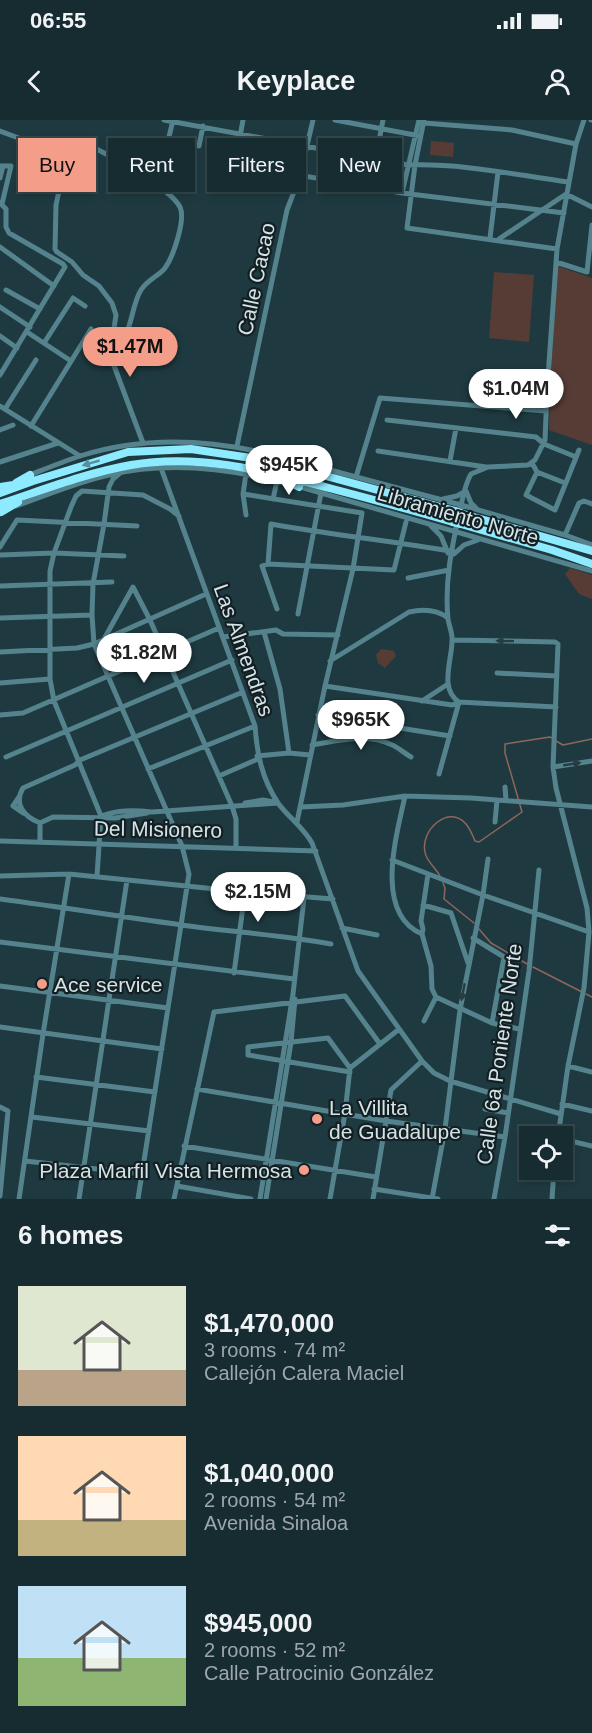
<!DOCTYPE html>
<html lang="en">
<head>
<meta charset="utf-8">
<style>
	:root { --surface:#162c30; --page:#23383c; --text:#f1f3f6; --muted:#9ea7ab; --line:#35484c; --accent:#f49e8a }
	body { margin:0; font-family:Arial,sans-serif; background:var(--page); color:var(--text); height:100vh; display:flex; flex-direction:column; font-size:22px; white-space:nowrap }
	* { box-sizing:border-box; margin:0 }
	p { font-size:20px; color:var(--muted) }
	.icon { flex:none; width:33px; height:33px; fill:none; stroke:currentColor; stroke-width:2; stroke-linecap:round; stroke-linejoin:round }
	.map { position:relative; height:1079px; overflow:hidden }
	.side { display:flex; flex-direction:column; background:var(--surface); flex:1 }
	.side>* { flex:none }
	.banner { position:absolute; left:18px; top:18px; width:556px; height:54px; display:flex; gap:12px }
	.controls { position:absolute; left:519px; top:1006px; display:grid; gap:12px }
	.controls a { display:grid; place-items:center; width:54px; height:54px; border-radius:0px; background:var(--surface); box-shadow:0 3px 9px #0003,0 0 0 2px var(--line); font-size:30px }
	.price { position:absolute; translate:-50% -51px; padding:0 14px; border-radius:21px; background:#fff; color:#222; font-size:20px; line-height:39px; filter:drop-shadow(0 2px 3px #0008) }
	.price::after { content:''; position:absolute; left:50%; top:36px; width:18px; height:14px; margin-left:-9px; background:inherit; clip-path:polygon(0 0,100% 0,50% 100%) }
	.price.current { background:var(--accent); color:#111 }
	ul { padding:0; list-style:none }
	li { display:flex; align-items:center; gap:18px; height:150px; padding:0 18px }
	li span { display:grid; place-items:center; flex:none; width:168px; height:120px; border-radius:0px; color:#555 }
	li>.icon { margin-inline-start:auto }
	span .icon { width:72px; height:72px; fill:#fffc; stroke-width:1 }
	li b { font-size:26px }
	h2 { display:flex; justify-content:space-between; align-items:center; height:72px; padding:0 18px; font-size:26px }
	.pill { padding:0 21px; border-radius:0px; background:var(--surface); box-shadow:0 3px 9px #0003,0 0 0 2px var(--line); font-size:21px; line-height:54px }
	.pill.current { background:var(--accent); color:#111 }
	.status { display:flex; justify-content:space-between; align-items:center; height:42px; padding:0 30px; background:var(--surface); direction:ltr }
	.status svg { height:16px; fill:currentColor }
	header { display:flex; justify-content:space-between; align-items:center; height:78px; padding:0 18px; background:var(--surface); font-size:27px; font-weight:800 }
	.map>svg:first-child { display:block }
</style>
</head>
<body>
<div class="status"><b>06:55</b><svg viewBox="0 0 49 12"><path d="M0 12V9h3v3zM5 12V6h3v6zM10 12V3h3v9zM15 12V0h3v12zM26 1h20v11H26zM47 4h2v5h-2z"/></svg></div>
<header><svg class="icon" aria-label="back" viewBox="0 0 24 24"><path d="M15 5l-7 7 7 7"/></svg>Keyplace<svg class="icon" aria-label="person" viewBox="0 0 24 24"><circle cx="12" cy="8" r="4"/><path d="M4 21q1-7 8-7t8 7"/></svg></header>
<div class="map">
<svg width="592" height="1079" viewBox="0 0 592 1079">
	<rect width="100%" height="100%" fill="#1e3a40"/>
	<path fill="#573c36" d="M 431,21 L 454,23 L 453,37 L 430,35 Z
		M 557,146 L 592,158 L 592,325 L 549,310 L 550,270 Z
		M 494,152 L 534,155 L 529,222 L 489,218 Z
		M 570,448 L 592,455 L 592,479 L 579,474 L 565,454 Z
		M 381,529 L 394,531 L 396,536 L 385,548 L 378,543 L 376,535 Z"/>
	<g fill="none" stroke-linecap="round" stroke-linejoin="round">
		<path stroke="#8f665c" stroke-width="1.5" d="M 556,621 L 563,625 L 592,619
			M 440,756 C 436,748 426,741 425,732 C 420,710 449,684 466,704 C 470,709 473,716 475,721 L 479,722 L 522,692 L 505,633 L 505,624 L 550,617 L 552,618
			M 443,763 L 445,768 L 444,779 L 474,803
			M 479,809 L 491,823 L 529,845
			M 533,847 L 582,872
			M 586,874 L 592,877"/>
		<path stroke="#55838d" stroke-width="5" d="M 164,0 L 408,45 C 462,43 516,55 568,62
			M 243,0 L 235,44 L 402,73 L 564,93
			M 335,0 L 420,16
			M 424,0 L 415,45 L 407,108 L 557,129
			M 591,0 L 592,0
			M 424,3 L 512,10 L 576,24
			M 0,11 L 32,23 L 47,36 L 62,57 L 56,85 L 55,129 L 57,132 L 72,142 L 83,155 L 99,166 L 112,183 L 116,195 L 110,235 L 143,323
			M 168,21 L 173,0
			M 34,23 C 52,25 62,15 81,21 C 103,32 169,66 180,87 C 186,100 173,137 165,148 C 159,156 148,159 141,170 C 134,181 133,196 128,209 C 124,219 117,227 110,235
			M 199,26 L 203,6
			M 0,46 L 11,46 L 2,84
			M 0,58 L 3,46
			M 370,68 L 383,0
			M 402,73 L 419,0
			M 0,83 L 6,89 L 6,107 L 9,113 L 63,144 L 65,147 L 0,255
			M 490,118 L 498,52
			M 499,119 L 566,74 L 592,87
			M 0,127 L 54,166
			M 556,142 L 587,152 L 592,105
			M 6,170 L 40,189
			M 0,187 L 30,207
			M 27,212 L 71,241
			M 0,216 L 17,228
			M 87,216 L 98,223
			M 44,223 L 73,178 L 85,186
			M 0,286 L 80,336
			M 5,289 L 36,240
			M 387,300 L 536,317 L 544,324 L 576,337
			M 31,306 L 91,209
			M 0,310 L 13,305
			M 237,326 L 287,90 L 300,56 L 313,0
			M 378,331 L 486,347
			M 285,338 L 461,385 L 565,415 L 592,425
			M 450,341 L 456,308
			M 0,342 L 58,323
			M 532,343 L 537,352 L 565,363
			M 161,348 L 255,606 C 257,634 262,659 278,683 C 288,697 303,707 312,723 L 358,851 L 422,941 L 434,953 L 450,961 L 561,994
			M 537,352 L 526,375 L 555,390 L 579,330
			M 120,353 L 113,359 L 109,367 L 104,404 L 93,464 L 92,495 L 94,524 L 182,726 L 189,754 L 138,1079
			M 246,354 L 243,374 L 246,395
			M 27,356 C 45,349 62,342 80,336 C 143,316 209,319 273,335
			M 356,357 L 380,278 L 546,291
			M 297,366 L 592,451
			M 466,371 L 471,383 L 476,388
			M 243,374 L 362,393 L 353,449 L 325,566 L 297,702
			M 273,379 L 277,361
			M 443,379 L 457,376 L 464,372
			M 16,386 C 47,375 77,362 109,355 C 168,341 229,348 288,364
			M 431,406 L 441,416 L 448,433
			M 565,415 L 579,383 L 584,381 L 592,384
			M 0,427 L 17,400 L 137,406
			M 454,434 L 464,425 L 478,420
			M 0,435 L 54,433 L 124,436
			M 268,444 L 271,404 C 332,415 394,421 455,432
			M 408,458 L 449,450
			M 0,466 L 112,462
			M 277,489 L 262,446 L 268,444 L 394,450 L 406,402
			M 298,494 L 321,373
			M 0,498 L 92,495
			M 264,512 L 280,569 L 289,633
			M 223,517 L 276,510 L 283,514 L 338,515
			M 104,519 L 133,467 L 150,500 L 232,686 L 236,699 L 236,727
			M 453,520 L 555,522 L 558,524 L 553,647 L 556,668 L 587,788 L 589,812 L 584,868 L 568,946 L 558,1017
			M 0,532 L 77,528 L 94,524 L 206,474
			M 330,541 L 409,492 C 423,489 436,489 448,498
			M 497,553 L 557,556
			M 0,563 L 50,559
			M 325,566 L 452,585 L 459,582 L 556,587
			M 422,581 L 448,564
			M 459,582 C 439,569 452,540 452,521 C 453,514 449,506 448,499 C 444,460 453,422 461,385 C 464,374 465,364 471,354 L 488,347 L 528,345 L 535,340 L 545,320 L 547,272 L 557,129 L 576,24 L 584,0
			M 0,595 L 23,593 L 219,508
			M 318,595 L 450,616
			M 312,625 C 336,621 367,613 390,624 C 398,627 404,633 411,637
			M 257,636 L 289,633 L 310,635
			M 6,637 L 232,540
			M 553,647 L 592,641
			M 148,649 L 255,606
			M 439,654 L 459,582
			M 219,656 L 258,639
			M 505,667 L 506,680
			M 405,676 C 397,714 373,793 422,814
			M 19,677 L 13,686 L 23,693
			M 245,683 L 263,680 L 274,682
			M 301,687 L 343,685 L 405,676 L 471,678 L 592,687
			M 101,696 C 118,690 133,690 152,692 L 278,683
			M 495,702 L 497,680
			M 40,703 C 25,697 13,685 23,668 L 75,645 L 80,640 L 243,572
			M 40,703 L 53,697 L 115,698 L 147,693
			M 0,721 L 316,731
			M 40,722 L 40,703
			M 392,740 L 483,775 L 589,812
			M 428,754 L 421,801 L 423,809 L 422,814 L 431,846 L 432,869 L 436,877
			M 0,756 L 69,754 L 245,772 L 333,779
			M 97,756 L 101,696 L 54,581 L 50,559 L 50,451 L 54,433 L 71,387 L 76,376 L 82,371 L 143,375 L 170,389 L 179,396
			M 0,779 C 68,788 136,799 204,808 C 246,813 289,816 331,824
			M 423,785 L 451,793 L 468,843
			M 342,808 L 377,815
			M 473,818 L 504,837 L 492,903
			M 0,822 L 294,859
			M 234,853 L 245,772
			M 0,866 L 168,888
			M 436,877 L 492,903 L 519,909
			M 424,901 L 436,877
			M 0,907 L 162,929
			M 568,946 L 592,952
			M 350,952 L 248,935 L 248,927 L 328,918 L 350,948
			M 36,957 L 155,972
			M 197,969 L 386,1001 L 505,1017
			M 562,984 L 592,991
			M 0,987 L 8,991 L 0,1076
			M 485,989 L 508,993
			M 32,997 L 149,1011
			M 562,1019 L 592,1026
			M 184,1026 L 376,1057
			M 25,1041 L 142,1054
			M 177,1066 L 251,1079
			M 374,1069 L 438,1079
			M 19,1079 L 43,914 L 69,754
			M 79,1079 L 127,760
			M 174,1079 L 214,892 L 345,876 L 380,924
			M 260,1079 L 293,874 L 304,778
			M 266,1079 L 291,922 L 295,879
			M 330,1079 L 345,993 L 350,948 L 398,910
			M 373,1079 L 391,970 L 422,941
			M 432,1079 L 445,1009 L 460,890 L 483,775 L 488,739
			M 494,1079 L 505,1017 L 529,851 L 539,750
			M 552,1079 L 554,1050"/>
		<path stroke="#8deaff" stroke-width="8" d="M 271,334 L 288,342
			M 285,360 L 299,367
			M 16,363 L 30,355
			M 0,367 L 13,365
			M 0,373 L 33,361 L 128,332 L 191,329 L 271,341 L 455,391
			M 0,384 C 43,370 86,353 131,345 C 199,333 264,351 329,368 C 371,379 412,390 453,402
			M 1,392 L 18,382
			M 463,394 L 592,431
			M 461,404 L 552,430 L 592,444"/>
		<path stroke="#8deaff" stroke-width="8" d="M 455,391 L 463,394
			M 453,402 L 461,404"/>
	</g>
	<defs><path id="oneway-solid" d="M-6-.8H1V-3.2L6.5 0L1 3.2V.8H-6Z" transform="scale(1.5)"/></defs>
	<use fill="#568f9c" href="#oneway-solid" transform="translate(91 343) rotate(164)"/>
	<g fill="#273d42">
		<use href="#oneway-solid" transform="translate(505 521) rotate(-179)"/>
		<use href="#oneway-solid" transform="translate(572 644) rotate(-9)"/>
		<use href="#oneway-solid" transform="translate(463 872) rotate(101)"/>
	</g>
	<g fill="#f49e8a" stroke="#131f22" stroke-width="2">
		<circle cx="42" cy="864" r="6"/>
		<circle cx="317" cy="999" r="6"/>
		<circle cx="304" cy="1050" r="6"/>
	</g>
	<g text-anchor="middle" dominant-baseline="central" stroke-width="4.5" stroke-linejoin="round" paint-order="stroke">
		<g font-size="21" fill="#d3e3e6" stroke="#131f22">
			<text transform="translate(256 159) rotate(-78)">Calle Cacao</text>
			<text transform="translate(458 395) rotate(16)">Libramiento Norte</text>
			<text transform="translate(244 530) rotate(70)">Las Almendras</text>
			<text transform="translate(158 709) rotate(1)">Del Misionero</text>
			<text transform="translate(499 934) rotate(-82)">Calle 6a Poniente Norte</text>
		</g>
		<g font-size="21" fill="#d3e3e6" stroke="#131f22" text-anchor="start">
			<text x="54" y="864">Ace service</text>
			<text x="329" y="987">La Villita<tspan x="329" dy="24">de Guadalupe</tspan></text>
			<text x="292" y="1050" text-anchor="end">Plaza Marfil Vista Hermosa</text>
		</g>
	</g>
</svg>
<div class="controls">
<a><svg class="icon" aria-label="locate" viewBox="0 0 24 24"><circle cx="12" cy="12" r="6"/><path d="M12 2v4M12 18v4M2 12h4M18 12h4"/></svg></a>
</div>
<b class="price current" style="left:130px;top:258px">$1.47M</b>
<b class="price" style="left:516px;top:300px">$1.04M</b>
<b class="price" style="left:289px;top:376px">$945K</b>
<b class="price" style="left:144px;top:564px">$1.82M</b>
<b class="price" style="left:361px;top:631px">$965K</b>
<b class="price" style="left:258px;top:803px">$2.15M</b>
<div class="banner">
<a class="pill current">Buy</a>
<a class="pill">Rent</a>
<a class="pill">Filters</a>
<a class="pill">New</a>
</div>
</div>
<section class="side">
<h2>6 homes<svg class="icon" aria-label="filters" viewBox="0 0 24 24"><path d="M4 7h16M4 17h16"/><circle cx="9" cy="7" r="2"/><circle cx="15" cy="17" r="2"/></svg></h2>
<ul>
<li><span style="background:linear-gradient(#dfe7d0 70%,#b9a48a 0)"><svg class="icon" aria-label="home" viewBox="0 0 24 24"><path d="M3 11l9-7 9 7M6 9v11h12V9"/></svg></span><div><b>$1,470,000</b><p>3 rooms · 74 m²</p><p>Callejón Calera Maciel</p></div></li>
<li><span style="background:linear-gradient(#ffd9b3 70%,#c2b280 0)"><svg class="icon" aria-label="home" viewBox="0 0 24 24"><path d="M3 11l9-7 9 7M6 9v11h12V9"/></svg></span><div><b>$1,040,000</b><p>2 rooms · 54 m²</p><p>Avenida Sinaloa</p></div></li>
<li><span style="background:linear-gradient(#bfe0f5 60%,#8fb573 0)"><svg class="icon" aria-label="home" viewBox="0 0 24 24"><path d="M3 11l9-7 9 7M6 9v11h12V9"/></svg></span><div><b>$945,000</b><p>2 rooms · 52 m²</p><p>Calle Patrocinio González</p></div></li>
</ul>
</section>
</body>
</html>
